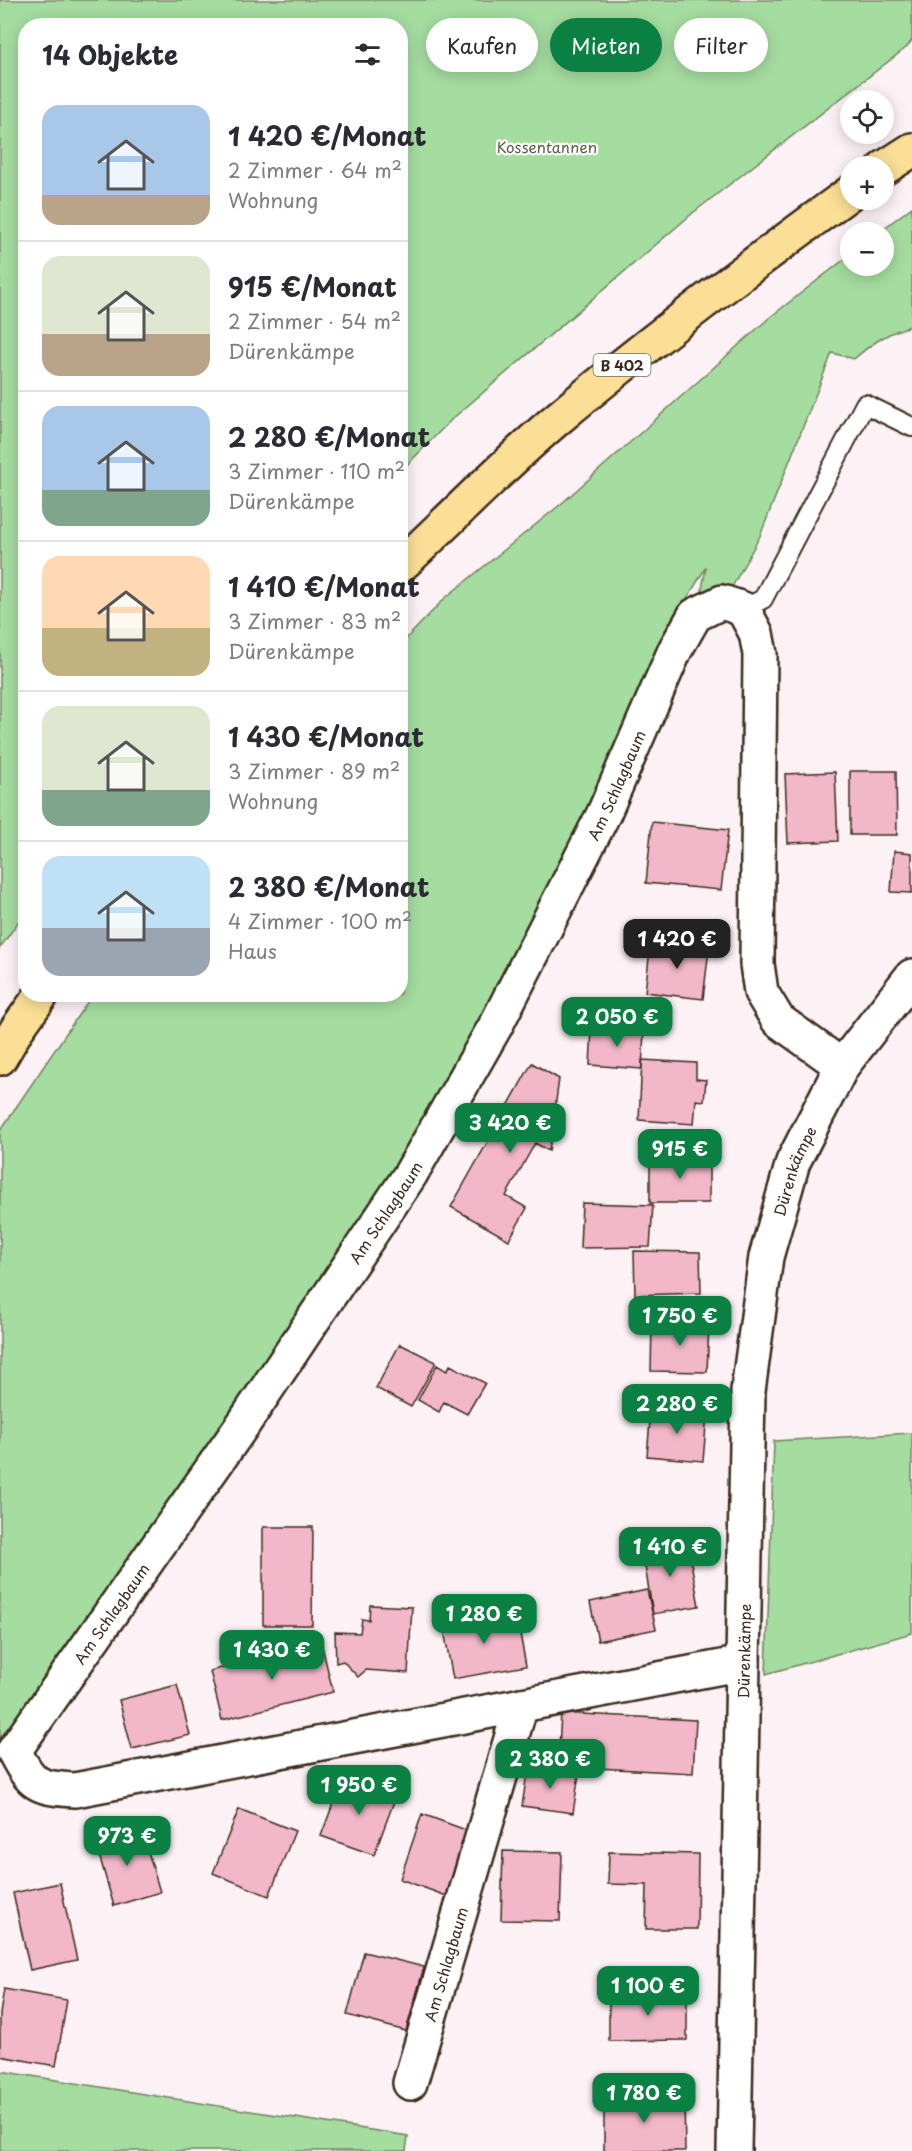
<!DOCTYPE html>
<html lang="de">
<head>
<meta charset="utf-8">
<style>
	:root { --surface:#fff; --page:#f7f7f7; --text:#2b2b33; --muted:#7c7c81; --line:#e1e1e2; --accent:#0b8043 }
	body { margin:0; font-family:"Playpen Sans",sans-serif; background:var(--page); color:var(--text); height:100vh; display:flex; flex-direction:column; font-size:22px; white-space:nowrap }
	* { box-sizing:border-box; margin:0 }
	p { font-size:20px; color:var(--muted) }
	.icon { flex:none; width:33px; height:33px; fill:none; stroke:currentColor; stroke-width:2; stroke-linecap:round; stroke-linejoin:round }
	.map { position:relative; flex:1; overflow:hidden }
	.sheet { position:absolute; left:18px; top:18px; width:390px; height:984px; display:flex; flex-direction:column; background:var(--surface); border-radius:24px; box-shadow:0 3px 15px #0003 }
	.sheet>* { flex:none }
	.hud { position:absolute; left:426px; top:18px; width:396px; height:54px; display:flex; gap:12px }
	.controls { position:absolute; left:840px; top:90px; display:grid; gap:12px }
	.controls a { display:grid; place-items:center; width:54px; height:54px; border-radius:50%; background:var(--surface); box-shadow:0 3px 15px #0003; font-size:30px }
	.price { position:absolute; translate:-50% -51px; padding:0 14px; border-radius:12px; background:var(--accent); color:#fff; font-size:20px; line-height:39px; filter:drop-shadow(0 2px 3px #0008) }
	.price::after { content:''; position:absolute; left:50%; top:36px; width:18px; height:14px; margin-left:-9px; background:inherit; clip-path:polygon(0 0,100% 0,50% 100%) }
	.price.selected { background:#222; color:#fff }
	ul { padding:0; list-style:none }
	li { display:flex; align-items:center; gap:18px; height:150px; padding:0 24px }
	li+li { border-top:2px solid var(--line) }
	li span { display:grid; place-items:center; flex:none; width:168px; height:120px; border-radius:18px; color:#555 }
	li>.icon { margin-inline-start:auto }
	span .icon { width:72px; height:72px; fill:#fffc; stroke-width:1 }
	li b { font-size:26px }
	h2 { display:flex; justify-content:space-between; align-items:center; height:72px; padding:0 24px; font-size:26px }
	.tag { padding:0 21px; border-radius:27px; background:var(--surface); box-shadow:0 3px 15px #0003; font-size:21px; line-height:54px }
	.tag.selected { background:var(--accent); color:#fff }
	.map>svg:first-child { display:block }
</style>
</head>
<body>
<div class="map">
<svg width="912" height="2151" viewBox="0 0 912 2151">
	<rect width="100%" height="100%" fill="#fcf1f4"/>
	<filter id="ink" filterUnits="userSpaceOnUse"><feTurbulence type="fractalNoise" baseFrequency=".0167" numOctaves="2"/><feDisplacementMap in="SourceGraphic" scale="12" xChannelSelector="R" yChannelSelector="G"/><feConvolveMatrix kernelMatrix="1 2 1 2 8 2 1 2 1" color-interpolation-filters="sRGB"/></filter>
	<g filter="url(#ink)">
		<path fill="#a5dca0" stroke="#70835f" stroke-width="1.5" d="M 0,0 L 912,0 L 912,40 L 907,47 L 694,212 L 451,420 L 401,471 L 400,26 L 26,26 L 26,911 L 0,948 Z
			M 912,207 L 912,326 C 889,331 871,344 854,359 L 832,353 L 760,536 L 732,587 L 723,592 L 708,596 L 702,589 L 706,567 L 673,622 L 599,802 L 490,1020 L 385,1182 L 207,1450 L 0,1750 L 0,1131 L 92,995 L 400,994 L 401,644 L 445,598 L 561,504 L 769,318 L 850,255 L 850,266 L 884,266 L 884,232 L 879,232 Z
			M 912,1433 L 912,1633 L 766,1674 L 774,1441 Z
			M 0,2071 L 408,2136 L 406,2151 L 0,2151 Z"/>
		<path fill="#f2b8c9" stroke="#3b2a1e" stroke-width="1.5" d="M 850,771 L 896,771 L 897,835 L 850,835 Z
			M 835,772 L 838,841 L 788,843 L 785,774 Z
			M 652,822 L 728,830 L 721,890 L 646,883 Z
			M 894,851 L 912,853 L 912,893 L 891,892 Z
			M 651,941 L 709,949 L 703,999 L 645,992 Z
			M 592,1028 L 644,1031 L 642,1069 L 590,1065 Z
			M 642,1060 L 696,1063 L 696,1079 L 706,1080 L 704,1101 L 696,1100 L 694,1124 L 639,1120 Z
			M 532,1063 L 559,1079 L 549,1151 L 535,1143 L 506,1196 L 527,1208 L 509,1240 L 451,1207 Z
			M 650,1157 L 709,1157 L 709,1203 L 650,1203 Z
			M 582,1203 L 653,1205 L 650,1247 L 580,1248 Z
			M 634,1251 L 700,1252 L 701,1293 L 635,1295 Z
			M 652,1322 L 709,1323 L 707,1372 L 651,1371 Z
			M 400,1344 L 436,1362 L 411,1407 L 376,1388 Z
			M 437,1365 L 447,1371 L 450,1365 L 485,1383 L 467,1414 L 444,1402 L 439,1412 L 418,1400 Z
			M 651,1409 L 707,1414 L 703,1461 L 647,1456 Z
			M 263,1527 L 313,1527 L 312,1625 L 263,1625 Z
			M 687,1541 L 699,1606 L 653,1614 L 642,1549 Z
			M 647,1590 L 656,1629 L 598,1641 L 590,1602 Z
			M 370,1605 L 412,1607 L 408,1673 L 366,1670 L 358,1677 L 343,1661 L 336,1663 L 335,1632 L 360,1633 L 362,1619 L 369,1620 Z
			M 516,1612 L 526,1666 L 453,1679 L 443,1625 Z
			M 321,1642 L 333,1692 L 222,1720 L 210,1671 Z
			M 177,1685 L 190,1735 L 132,1749 L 119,1700 Z
			M 561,1713 L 696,1720 L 693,1773 L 558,1766 Z
			M 528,1767 L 579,1774 L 573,1813 L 522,1806 Z
			M 343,1777 L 396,1796 L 374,1855 L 321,1836 Z
			M 239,1809 L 295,1831 L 269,1896 L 213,1873 Z
			M 422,1814 L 474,1833 L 452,1898 L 400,1879 Z
			M 141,1828 L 160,1892 L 114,1906 L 95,1841 Z
			M 503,1851 L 562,1852 L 560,1921 L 501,1920 Z
			M 609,1852 L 698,1854 L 697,1929 L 646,1929 L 647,1885 L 608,1884 Z
			M 60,1883 L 77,1960 L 30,1970 L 13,1893 Z
			M 364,1952 L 424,1967 L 406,2031 L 347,2015 Z
			M 4,1989 L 67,2000 L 56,2066 L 0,2056 L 0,2014 Z
			M 687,1992 L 687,2040 L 609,2041 L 609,1993 Z
			M 684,2097 L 685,2151 L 604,2151 L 604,2098 Z"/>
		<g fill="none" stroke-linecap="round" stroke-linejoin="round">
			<defs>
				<path id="service" d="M 743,609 L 763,599 L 865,404 L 912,427"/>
				<g id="minor">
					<path id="s1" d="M 743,1663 L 75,1790 C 36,1788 32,1785 14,1751 L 244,1423 L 410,1175 L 496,1025 L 604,813 L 675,650 L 695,615 L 722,602 L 743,609 L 756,633 L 760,654 L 757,964 L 761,992 L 778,1020 L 842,1066"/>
					<path id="s2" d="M 410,2083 L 521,1705"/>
					<path id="s3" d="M 734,2151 L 748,1391 L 766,1257 L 793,1162 L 842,1066 L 912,976"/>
				</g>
				<path id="primary" d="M 884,168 L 912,150
					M 400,566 C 452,518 502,466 556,420 C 651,340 750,266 850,193
					M 0,1058 L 17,1029 L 42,994"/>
			</defs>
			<use href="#service" stroke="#3b2a1e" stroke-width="22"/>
			<use href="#minor" stroke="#3b2a1e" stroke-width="38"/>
			<use href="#primary" stroke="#3b2a1e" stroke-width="38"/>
			<use href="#service" stroke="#fff" stroke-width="18"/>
			<use href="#minor" stroke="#fff" stroke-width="33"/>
			<use href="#primary" stroke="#fbdf96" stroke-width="33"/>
		</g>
	</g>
	<g text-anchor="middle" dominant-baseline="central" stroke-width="4.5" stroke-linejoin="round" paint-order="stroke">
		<rect fill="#fff" stroke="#766a62" stroke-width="1.5" x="593.5" y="354" width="57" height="22" rx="4.5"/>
		<g font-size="14" font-weight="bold" fill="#3b2a1e">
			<text x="622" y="365">B 402</text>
		</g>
		<g font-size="15" fill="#5b5f45" stroke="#fff">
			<text x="547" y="146">Kossentannen</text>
		</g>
		<g font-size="15" fill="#3b2a1e" stroke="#fff">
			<text stroke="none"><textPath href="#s1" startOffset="1899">Am Schlagbaum</textPath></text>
			<text stroke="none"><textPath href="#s3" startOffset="986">Dürenkämpe</textPath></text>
			<text stroke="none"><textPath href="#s1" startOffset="1413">Am Schlagbaum</textPath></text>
			<text stroke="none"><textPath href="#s1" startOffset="927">Am Schlagbaum</textPath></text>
			<text stroke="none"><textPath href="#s3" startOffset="500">Dürenkämpe</textPath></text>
			<text stroke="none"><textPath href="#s2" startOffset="124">Am Schlagbaum</textPath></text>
		</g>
	</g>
</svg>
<div class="controls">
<a><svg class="icon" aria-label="locate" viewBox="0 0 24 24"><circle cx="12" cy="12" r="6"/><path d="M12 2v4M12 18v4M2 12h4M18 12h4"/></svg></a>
<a>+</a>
<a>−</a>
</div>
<b class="price selected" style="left:677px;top:970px">1 420 €</b>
<b class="price" style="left:617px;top:1048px">2 050 €</b>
<b class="price" style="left:510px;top:1154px">3 420 €</b>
<b class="price" style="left:680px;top:1180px">915 €</b>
<b class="price" style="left:680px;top:1347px">1 750 €</b>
<b class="price" style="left:677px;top:1435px">2 280 €</b>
<b class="price" style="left:670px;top:1578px">1 410 €</b>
<b class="price" style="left:484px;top:1645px">1 280 €</b>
<b class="price" style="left:272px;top:1681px">1 430 €</b>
<b class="price" style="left:550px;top:1790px">2 380 €</b>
<b class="price" style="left:359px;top:1816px">1 950 €</b>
<b class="price" style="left:127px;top:1867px">973 €</b>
<b class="price" style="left:648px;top:2017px">1 100 €</b>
<b class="price" style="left:644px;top:2124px">1 780 €</b>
<div class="hud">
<a class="tag">Kaufen</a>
<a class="tag selected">Mieten</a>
<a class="tag">Filter</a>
</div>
<section class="sheet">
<h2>14 Objekte<svg class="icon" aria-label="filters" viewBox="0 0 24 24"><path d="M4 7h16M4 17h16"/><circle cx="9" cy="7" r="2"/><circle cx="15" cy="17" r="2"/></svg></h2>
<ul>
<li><span style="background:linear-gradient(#a9c7e8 75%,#b9a48a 0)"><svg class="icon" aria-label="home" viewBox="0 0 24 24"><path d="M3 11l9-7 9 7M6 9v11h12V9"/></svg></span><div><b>1 420 €/Monat</b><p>2 Zimmer · 64 m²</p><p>Wohnung</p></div></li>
<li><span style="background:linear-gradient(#dfe7d0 65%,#b9a48a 0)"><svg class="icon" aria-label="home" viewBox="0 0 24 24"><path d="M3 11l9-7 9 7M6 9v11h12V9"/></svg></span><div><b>915 €/Monat</b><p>2 Zimmer · 54 m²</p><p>Dürenkämpe</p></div></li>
<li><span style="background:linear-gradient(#a9c7e8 70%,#7fa58c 0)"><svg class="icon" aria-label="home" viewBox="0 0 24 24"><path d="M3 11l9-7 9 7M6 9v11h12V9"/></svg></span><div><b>2 280 €/Monat</b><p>3 Zimmer · 110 m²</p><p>Dürenkämpe</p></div></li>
<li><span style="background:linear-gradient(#ffd9b3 60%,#c2b280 0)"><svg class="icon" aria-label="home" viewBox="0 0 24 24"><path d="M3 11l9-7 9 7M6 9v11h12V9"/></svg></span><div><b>1 410 €/Monat</b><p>3 Zimmer · 83 m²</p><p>Dürenkämpe</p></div></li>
<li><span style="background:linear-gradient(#dfe7d0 70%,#7fa58c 0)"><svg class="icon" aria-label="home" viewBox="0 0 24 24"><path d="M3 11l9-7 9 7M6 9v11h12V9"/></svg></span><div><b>1 430 €/Monat</b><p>3 Zimmer · 89 m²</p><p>Wohnung</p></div></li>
<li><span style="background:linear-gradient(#bfe0f5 60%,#9aa5b1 0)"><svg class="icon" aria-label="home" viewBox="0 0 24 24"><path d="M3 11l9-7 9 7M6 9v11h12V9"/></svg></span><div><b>2 380 €/Monat</b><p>4 Zimmer · 100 m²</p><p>Haus</p></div></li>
</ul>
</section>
</div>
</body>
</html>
